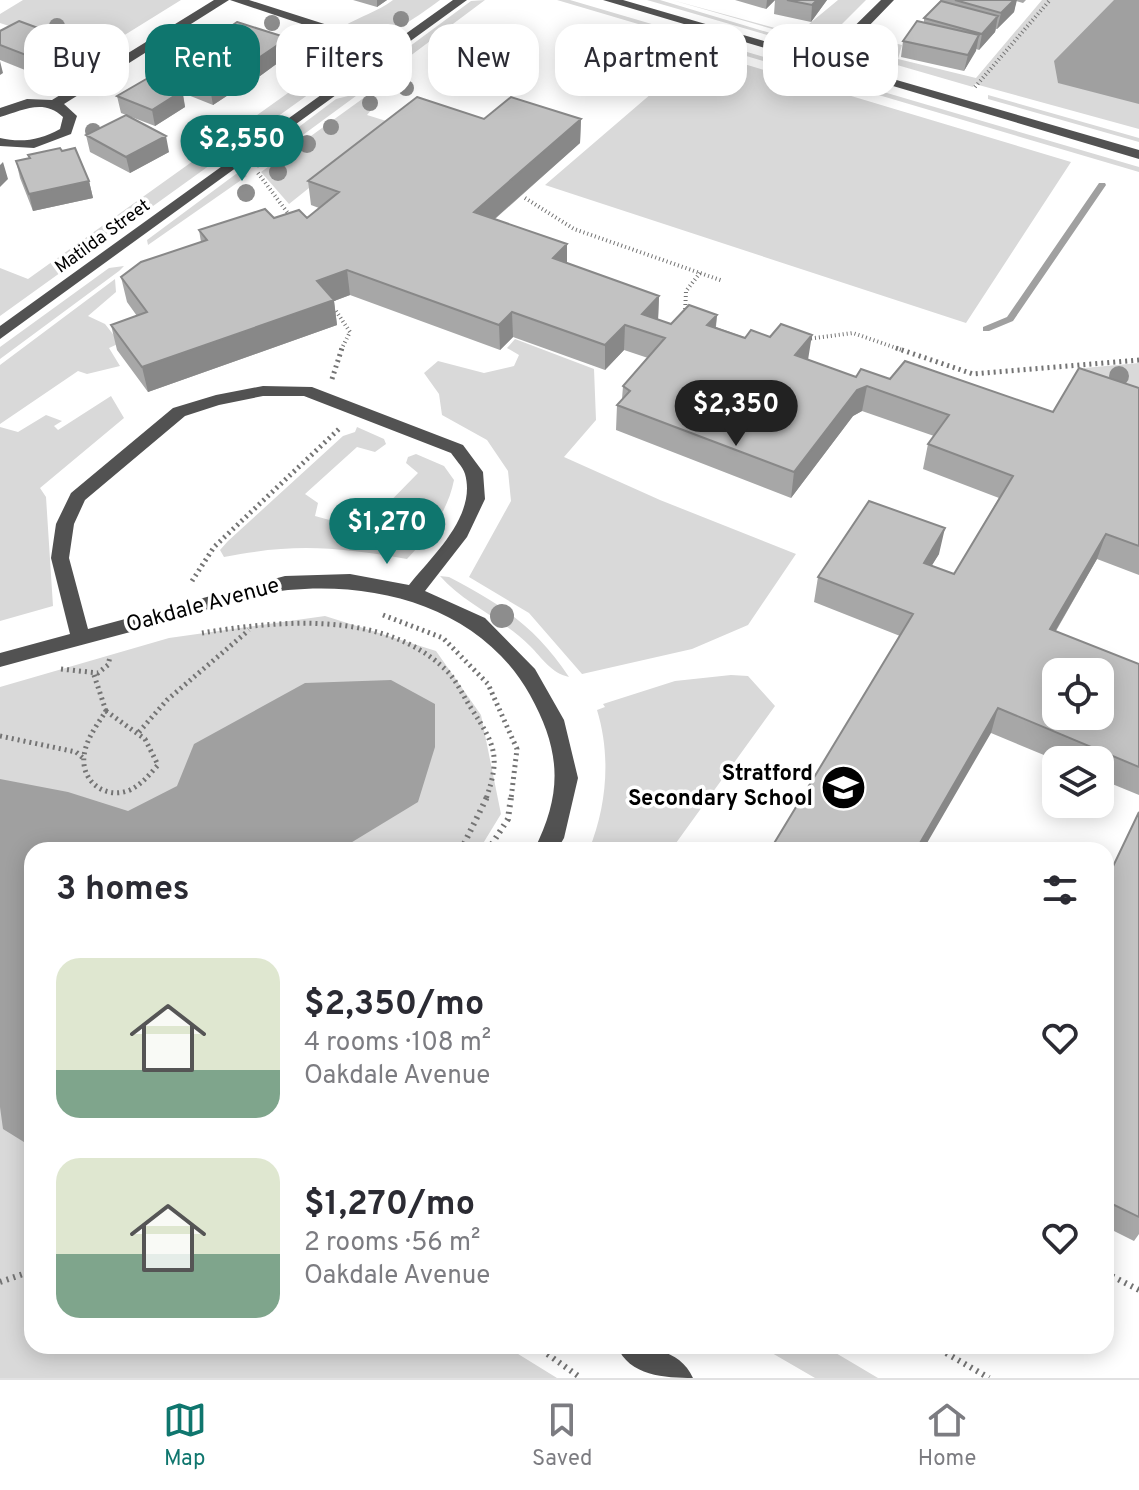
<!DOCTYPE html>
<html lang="en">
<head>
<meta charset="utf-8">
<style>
	:root { --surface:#fff; --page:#f2f2f3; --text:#2b2b33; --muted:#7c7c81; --line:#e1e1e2; --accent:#0f766e }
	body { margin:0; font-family:Overpass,sans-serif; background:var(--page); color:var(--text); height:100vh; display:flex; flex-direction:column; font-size:30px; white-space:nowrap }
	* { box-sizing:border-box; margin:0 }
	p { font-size:26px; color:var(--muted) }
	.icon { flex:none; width:44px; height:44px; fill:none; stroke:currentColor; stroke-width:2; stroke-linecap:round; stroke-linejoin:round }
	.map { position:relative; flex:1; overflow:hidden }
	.panel { position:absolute; left:24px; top:842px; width:1090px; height:512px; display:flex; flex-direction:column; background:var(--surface); border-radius:24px; box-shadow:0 4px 20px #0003 }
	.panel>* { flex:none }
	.hud { position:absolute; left:24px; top:24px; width:1092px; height:72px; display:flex; gap:16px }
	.buttons { position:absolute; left:1042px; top:658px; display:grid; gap:16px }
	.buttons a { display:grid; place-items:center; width:72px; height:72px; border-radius:16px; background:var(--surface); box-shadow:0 4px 20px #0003; font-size:40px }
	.price { position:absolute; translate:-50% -68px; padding:0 18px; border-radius:28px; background:var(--accent); color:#fff; font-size:26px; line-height:52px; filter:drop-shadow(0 2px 4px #0008) }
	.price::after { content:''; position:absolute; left:50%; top:48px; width:24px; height:18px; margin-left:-12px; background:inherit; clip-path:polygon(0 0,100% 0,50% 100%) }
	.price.active { background:#222; color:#fff }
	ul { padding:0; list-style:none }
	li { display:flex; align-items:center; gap:24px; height:200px; padding:0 32px }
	li span { display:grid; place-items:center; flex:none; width:224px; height:160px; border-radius:24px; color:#555 }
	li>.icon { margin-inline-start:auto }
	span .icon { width:96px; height:96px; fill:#fffc; stroke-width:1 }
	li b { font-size:34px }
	h2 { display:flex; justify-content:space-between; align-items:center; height:96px; padding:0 32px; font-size:34px }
	.chip { padding:0 28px; border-radius:24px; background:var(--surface); box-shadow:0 4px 20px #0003; font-size:28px; line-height:72px }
	.chip.active { background:var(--accent); color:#fff }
	.tabs { display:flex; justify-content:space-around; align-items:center; height:112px; border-top:2px solid var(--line); background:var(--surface); font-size:22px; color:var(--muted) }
	.tabs a { display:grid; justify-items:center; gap:4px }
	.tabs .active { color:var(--accent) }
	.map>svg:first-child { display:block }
</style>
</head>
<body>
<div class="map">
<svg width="1139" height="1378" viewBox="0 0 1139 1378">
	<rect width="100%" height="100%" fill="#fff"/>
	<path fill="#d9d9d9" d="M 23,0 L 181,0 L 94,54 L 0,23 L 0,14 Z
		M 393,0 L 440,0 C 405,25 389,41 344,26 C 361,16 377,12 393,0 Z
		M 485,0 L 386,74 L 373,81 L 375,72 L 471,1 Z
		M 557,0 L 570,0 L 1139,167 L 1139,172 Z
		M 647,0 L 660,0 L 807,44 L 795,43 Z
		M 672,0 L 775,28 L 809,24 L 838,0 L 866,0 L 830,36 L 818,42 Z
		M 1042,0 L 1139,0 L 1139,129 L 975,84 L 973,87 L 866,56 L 882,40 L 902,45 L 898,59 L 976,78 Z
		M 328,50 L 354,58 L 316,89 L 0,316 L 0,268 L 28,279 L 323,68 L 309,62 Z
		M 701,51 L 1071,162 L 966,323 L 545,185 Z
		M 360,93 L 258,168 L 251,163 L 336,99 Z
		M 988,95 L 1139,138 L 1139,142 L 988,99 Z
		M 365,97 L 378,102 L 367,115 L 396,124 L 369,140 L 289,204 L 261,172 Z
		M 240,171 L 247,176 L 148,245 L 147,240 Z
		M 124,266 L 119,271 L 0,359 L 0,347 L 109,268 Z
		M 115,279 L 116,292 L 88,316 L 105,324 L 120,343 L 109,348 L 120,366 L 87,374 L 78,371 L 0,424 L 0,365 Z
		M 515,339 L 594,369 L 596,420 L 564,457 L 660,500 L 796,554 L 748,625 L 692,649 L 582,674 L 529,613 L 469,577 L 511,501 L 508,471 L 487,440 L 442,415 L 439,394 L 424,373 L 438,361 L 484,373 L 514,366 L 519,355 L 507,348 Z
		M 1139,363 L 1139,413 L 1070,389 L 1084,368 Z
		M 111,396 L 124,418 L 40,488 L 46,497 L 53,606 L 0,621 L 0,427 L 18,432 L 46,415 L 62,421 L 54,426 L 58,430 Z
		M 357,427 L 384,439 L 386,444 L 375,452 L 357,447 L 305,494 L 318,503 L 315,516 L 344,524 L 369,523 L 418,473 L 406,463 L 408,457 L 416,454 L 444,466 L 454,480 C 448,511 429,536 407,559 C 335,547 296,543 224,557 L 220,550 L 228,541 L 343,436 L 355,432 Z
		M 440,576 L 449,577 C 501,604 536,627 569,677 C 551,673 542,658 530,646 C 502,618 463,603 440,576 Z
		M 325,616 L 436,651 L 481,715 L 501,814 L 479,850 L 32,850 L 32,1346 L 505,1346 L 557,1378 L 0,1378 L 0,687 L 169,638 Z
		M 731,675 L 748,676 L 775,706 L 671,850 L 589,850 C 607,805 611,756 597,710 L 605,707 L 603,704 L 675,681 Z
		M 760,1346 L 824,1346 L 878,1378 L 815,1378 Z"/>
	<path fill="#a0a0a0" d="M 1114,0 L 1139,0 L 1139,104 L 1058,83 L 1054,61 Z
		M 391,680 L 435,704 L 435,747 L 418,802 L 339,850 L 32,850 L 32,1147 L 3,1129 L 0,1107 L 0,779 L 68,792 L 128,811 L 177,786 L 194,744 L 305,683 Z"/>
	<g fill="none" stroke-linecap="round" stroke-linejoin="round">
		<path fill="#a0a0a0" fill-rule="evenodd" d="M 1099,183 L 1105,183 L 1106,185 L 1013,321 L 989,331 L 983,331 L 983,327 L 1007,317 Z"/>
		<path stroke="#747474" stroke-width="4" stroke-dasharray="1 3" stroke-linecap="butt" d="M 975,87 L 1050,0
			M 258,173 L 290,216
			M 525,198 L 574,229 L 723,281
			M 336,311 L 350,332 L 341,350
			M 685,313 L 686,291 L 700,273
			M 807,339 L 853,333 L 902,350"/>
		<path stroke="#747474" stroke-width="5" stroke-dasharray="2 4" stroke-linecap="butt" d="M 896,348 L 973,374 L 1139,360
			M 332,379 L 342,348
			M 192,581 L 214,547 L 340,428
			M 383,615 L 443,638 L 488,684 L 517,749 L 511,799
			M 202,633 C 281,620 387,610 448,672 C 458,683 463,696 471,708 C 495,745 501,756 486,799
			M 61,669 L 98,673 L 108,665 L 110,657
			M 94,675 L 106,711
			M 106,711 L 145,739 L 158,765 C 149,775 142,784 130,790 C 106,800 81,782 84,756 C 86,739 97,725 106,711 Z
			M 139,732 L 167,700 L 249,630
			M 0,736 L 76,752 L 83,758"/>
		<path stroke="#747474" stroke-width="6" stroke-dasharray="2 5" stroke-linecap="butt" d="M 461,850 L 487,797
			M 488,850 L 508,819 L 511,797
			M 1106,1273 L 1139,1290
			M 0,1282 L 32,1271
			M 536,1346 L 581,1378
			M 934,1346 L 989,1378"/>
		<path fill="#525252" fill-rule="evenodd" d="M 214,0 L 229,0 L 64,104 L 77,116 L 71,134 L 34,148 L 0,146 L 0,138 C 22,143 40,140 60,129 L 63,117 C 43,98 22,111 0,117 L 0,108 L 27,99 L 52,100 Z
			M 230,0 L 249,0 L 390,45 L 453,0 L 467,0 L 0,339 L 0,326 L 382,51 Z
			M 603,0 L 623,0 L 822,58 L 881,0 L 894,0 L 834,62 L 1139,150 L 1139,159 Z
			M 263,386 L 312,387 L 463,445 L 483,472 L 485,499 L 467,537 L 425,591 L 485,618 L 535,669 L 564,720 L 578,778 L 564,838 L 557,850 L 534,850 C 563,793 561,751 530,695 C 482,609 381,581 288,590 C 254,593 200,613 165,623 C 110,637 55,652 0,667 L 0,653 L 70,634 L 51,558 L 56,524 L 71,493 L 173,408 L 216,395 ZM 263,396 L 304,396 L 451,453 C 455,459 463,467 465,474 C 477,516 432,556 409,585 L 350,574 L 285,576 L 88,629 L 69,558 L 74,524 L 85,500 L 185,416 L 219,405 Z
			M 617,1346 C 644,1346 680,1348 693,1378 C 665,1378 629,1376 617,1346 Z"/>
	</g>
	<g fill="#8d8d8d">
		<circle cx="401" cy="19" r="8"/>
		<circle cx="272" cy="23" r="8"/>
		<circle cx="57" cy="26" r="8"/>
		<circle cx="94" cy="38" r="8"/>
		<circle cx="406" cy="88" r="8"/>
		<circle cx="370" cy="103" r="8"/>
		<circle cx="331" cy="127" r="8"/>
		<circle cx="93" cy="131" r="8"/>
		<circle cx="307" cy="144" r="9"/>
		<circle cx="278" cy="172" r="9"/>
		<circle cx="246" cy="193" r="9"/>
		<circle cx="1119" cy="376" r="10"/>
		<circle cx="502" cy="616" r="12"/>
	</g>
	<path fill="#a7a7a7" d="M 353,0 L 387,0 L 377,7 Z
		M 735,0 L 827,0 L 811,22 L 774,14 L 775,0 L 766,9 Z
		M 941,0 L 1026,0 L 1023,3 L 1016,1 L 1014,12 L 997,29 L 996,29 L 995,32 L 979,50 L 976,49 L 964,71 L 901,57 L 903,41 L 924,23 L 924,18 Z
		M 0,31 L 68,54 L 35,74 L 0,60 Z
		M 207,43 L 290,54 L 260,76 L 243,70 L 245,84 L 213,105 L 183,93 L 185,107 L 155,126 L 121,113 L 117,96 L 169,86 L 166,71 L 209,54 Z
		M 484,119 L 581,119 L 580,143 L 495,219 L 567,244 L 567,263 L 659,296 L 658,319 L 671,324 L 717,315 L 716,327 L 856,377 L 890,379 L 1053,412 L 1139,388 L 1139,575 L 1097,559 L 1056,631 L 1139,664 L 1139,795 L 1100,779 L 1100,760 L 1056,760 L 991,733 L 900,636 L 814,602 L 818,577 L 939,554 L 931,566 L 954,574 L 999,498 L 923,469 L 928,444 L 934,436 L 862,411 L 853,416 L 791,498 L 616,430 L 617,405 L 622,399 L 623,386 L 648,358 L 624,350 L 605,370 L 513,337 L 500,350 L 350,295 L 334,301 L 337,325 L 148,392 L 117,350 L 111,325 L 137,316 L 127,302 L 121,277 L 201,242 L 199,230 L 274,218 L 307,218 L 319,208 L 311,205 L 308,181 Z
		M 86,135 L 169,152 L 130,173 L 90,152 Z
		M 62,151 L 89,181 L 93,198 L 33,211 L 20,178 L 16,161 L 29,158 L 28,155 Z
		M 1139,812 L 1139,1234 L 1134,1241 L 1106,1227 L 1106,881 Z"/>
	<path fill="#888" d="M 377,0 L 387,0 L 377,7 Z
		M 767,0 L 775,0 L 766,9 Z
		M 817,0 L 827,0 L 811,22 L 812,5 Z
		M 1013,0 L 1017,0 L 1014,12 L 997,29 L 1001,13 Z
		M 998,16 L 995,32 L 979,50 L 982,34 Z
		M 979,35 L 976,51 L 964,71 L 968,55 Z
		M 65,38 L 68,54 L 35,74 L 31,57 Z
		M 288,38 L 290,54 L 260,76 L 257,59 Z
		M 0,61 L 3,73 L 0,75 Z
		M 243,67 L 245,84 L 213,105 L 210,88 Z
		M 182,91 L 185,107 L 155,126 L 152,110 Z
		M 581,119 L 580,143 L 475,236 L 474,212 Z
		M 166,136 L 169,152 L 130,173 L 126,157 Z
		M 3,162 L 8,179 L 0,187 L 0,165 Z
		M 89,181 L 93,198 L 33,211 L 29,194 Z
		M 567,244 L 567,269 L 553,258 Z
		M 347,270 L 350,295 L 334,301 L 337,325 L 148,392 L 142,367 L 317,281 Z
		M 659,296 L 658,321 L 642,314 Z
		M 512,312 L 513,337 L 500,350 L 499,325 Z
		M 717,315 L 714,340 L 707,325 Z
		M 625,325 L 624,350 L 605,370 L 605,345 Z
		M 812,335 L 808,360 L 795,355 Z
		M 867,386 L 862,411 L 853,416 L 791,498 L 794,472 L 857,390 Z
		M 945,528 L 939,554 L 918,588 L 924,563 Z
		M 1106,534 L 1097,559 L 1042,654 L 1050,629 Z
		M 998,708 L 991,733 L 923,850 L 916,850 Z"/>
	<path fill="#c2c2c2" stroke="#888" stroke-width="2" fill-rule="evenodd" d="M 787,0 L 817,0 L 812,5 Z
		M 955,0 L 1014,0 L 1001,13 Z
		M 941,1 L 998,16 L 982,34 L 924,18 Z
		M 19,21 L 65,38 L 31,57 L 0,45 L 0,31 Z
		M 917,21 L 979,35 L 968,55 L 903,41 Z
		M 237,22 L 288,38 L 257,59 L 207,43 Z
		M 200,51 L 243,67 L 210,88 L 166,71 Z
		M 148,78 L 182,91 L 152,110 L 117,96 Z
		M 417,97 L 484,119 L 511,97 L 581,119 L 474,212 L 567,244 L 553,258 L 659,296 L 642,314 L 671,324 L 689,305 L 717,315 L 707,325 L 745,338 L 751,330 L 770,337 L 781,324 L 812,335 L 795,355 L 856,377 L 861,369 L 890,379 L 905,361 L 1053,412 L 1079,368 L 1139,388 L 1139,546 L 1106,534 L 1050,629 L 1139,664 L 1139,767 L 998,708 L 916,850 L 770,850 L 913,614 L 818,577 L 869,501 L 945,528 L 924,563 L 954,574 L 1013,476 L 928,444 L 949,415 L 867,386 L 857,390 L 794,472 L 617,405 L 630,391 L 623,386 L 665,338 L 625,325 L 605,345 L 512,312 L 499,325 L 347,270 L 317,281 L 334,300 L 142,367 L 111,325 L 147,312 L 121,277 L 141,262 L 207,240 L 199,230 L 265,209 L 274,218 L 299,210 L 307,218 L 339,192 L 308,181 ZM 1056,672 L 1100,672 L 1100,716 L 1056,716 Z
		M 126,115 L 166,136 L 126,157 L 86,135 Z
		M 60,148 L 62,151 L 75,148 L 89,181 L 29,194 L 16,161 L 30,158 L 28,155 Z
		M 1139,812 L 1139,1217 L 1106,1201 L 1106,881 Z"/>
	<defs>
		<symbol id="school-disc" viewBox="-11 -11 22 22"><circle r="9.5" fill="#000" stroke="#fff"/><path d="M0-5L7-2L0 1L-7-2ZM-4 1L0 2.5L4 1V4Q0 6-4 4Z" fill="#fff"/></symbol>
	</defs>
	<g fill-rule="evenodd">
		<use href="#school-disc" x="818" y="762" width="51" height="51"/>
	</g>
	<g text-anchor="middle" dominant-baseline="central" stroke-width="7" stroke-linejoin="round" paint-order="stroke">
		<g font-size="18" fill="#000" stroke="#fff">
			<text transform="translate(103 237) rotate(-36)">Matilda Street</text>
		</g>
		<g font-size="22" fill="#000" stroke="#fff">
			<text transform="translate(203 606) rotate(-15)">Oakdale Avenue</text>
		</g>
		<g font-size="22" font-weight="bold" fill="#000" stroke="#fff" text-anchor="end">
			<text x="813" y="774">Stratford<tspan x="813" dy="25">Secondary School</tspan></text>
		</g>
	</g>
</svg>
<div class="buttons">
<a><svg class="icon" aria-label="locate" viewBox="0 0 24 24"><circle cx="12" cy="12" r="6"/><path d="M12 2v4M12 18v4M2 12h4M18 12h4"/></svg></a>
<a><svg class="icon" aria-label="layers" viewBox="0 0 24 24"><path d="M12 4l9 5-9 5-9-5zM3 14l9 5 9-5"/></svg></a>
</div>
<b class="price" style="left:242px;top:183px">$2,550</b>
<b class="price active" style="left:736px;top:448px">$2,350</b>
<b class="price" style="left:387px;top:566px">$1,270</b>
<div class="hud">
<a class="chip">Buy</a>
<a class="chip active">Rent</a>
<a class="chip">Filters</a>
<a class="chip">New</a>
<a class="chip">Apartment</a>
<a class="chip">House</a>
</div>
<section class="panel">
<h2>3 homes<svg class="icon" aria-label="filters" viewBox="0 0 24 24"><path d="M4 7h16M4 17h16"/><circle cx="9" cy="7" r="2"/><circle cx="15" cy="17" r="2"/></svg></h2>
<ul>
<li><span style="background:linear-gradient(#dfe7d0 70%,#7fa58c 0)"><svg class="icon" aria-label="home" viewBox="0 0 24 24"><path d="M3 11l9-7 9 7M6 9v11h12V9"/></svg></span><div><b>$2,350/mo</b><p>4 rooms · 108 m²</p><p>Oakdale Avenue</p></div><svg class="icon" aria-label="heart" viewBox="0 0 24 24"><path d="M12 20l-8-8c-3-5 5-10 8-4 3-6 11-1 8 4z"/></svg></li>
<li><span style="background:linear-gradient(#dfe7d0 60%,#7fa58c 0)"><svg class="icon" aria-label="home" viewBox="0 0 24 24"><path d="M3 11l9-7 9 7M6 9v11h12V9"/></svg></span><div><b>$1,270/mo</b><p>2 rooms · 56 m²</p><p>Oakdale Avenue</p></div><svg class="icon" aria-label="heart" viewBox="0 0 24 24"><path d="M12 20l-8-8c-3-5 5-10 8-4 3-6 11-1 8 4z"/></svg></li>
</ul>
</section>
</div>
<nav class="tabs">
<a class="active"><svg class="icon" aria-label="map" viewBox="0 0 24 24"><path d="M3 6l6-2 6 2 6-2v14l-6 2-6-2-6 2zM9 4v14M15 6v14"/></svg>Map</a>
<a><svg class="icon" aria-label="saved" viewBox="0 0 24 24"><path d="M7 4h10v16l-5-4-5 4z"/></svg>Saved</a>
<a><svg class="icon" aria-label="home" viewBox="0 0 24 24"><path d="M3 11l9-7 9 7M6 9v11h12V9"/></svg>Home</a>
</nav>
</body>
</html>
